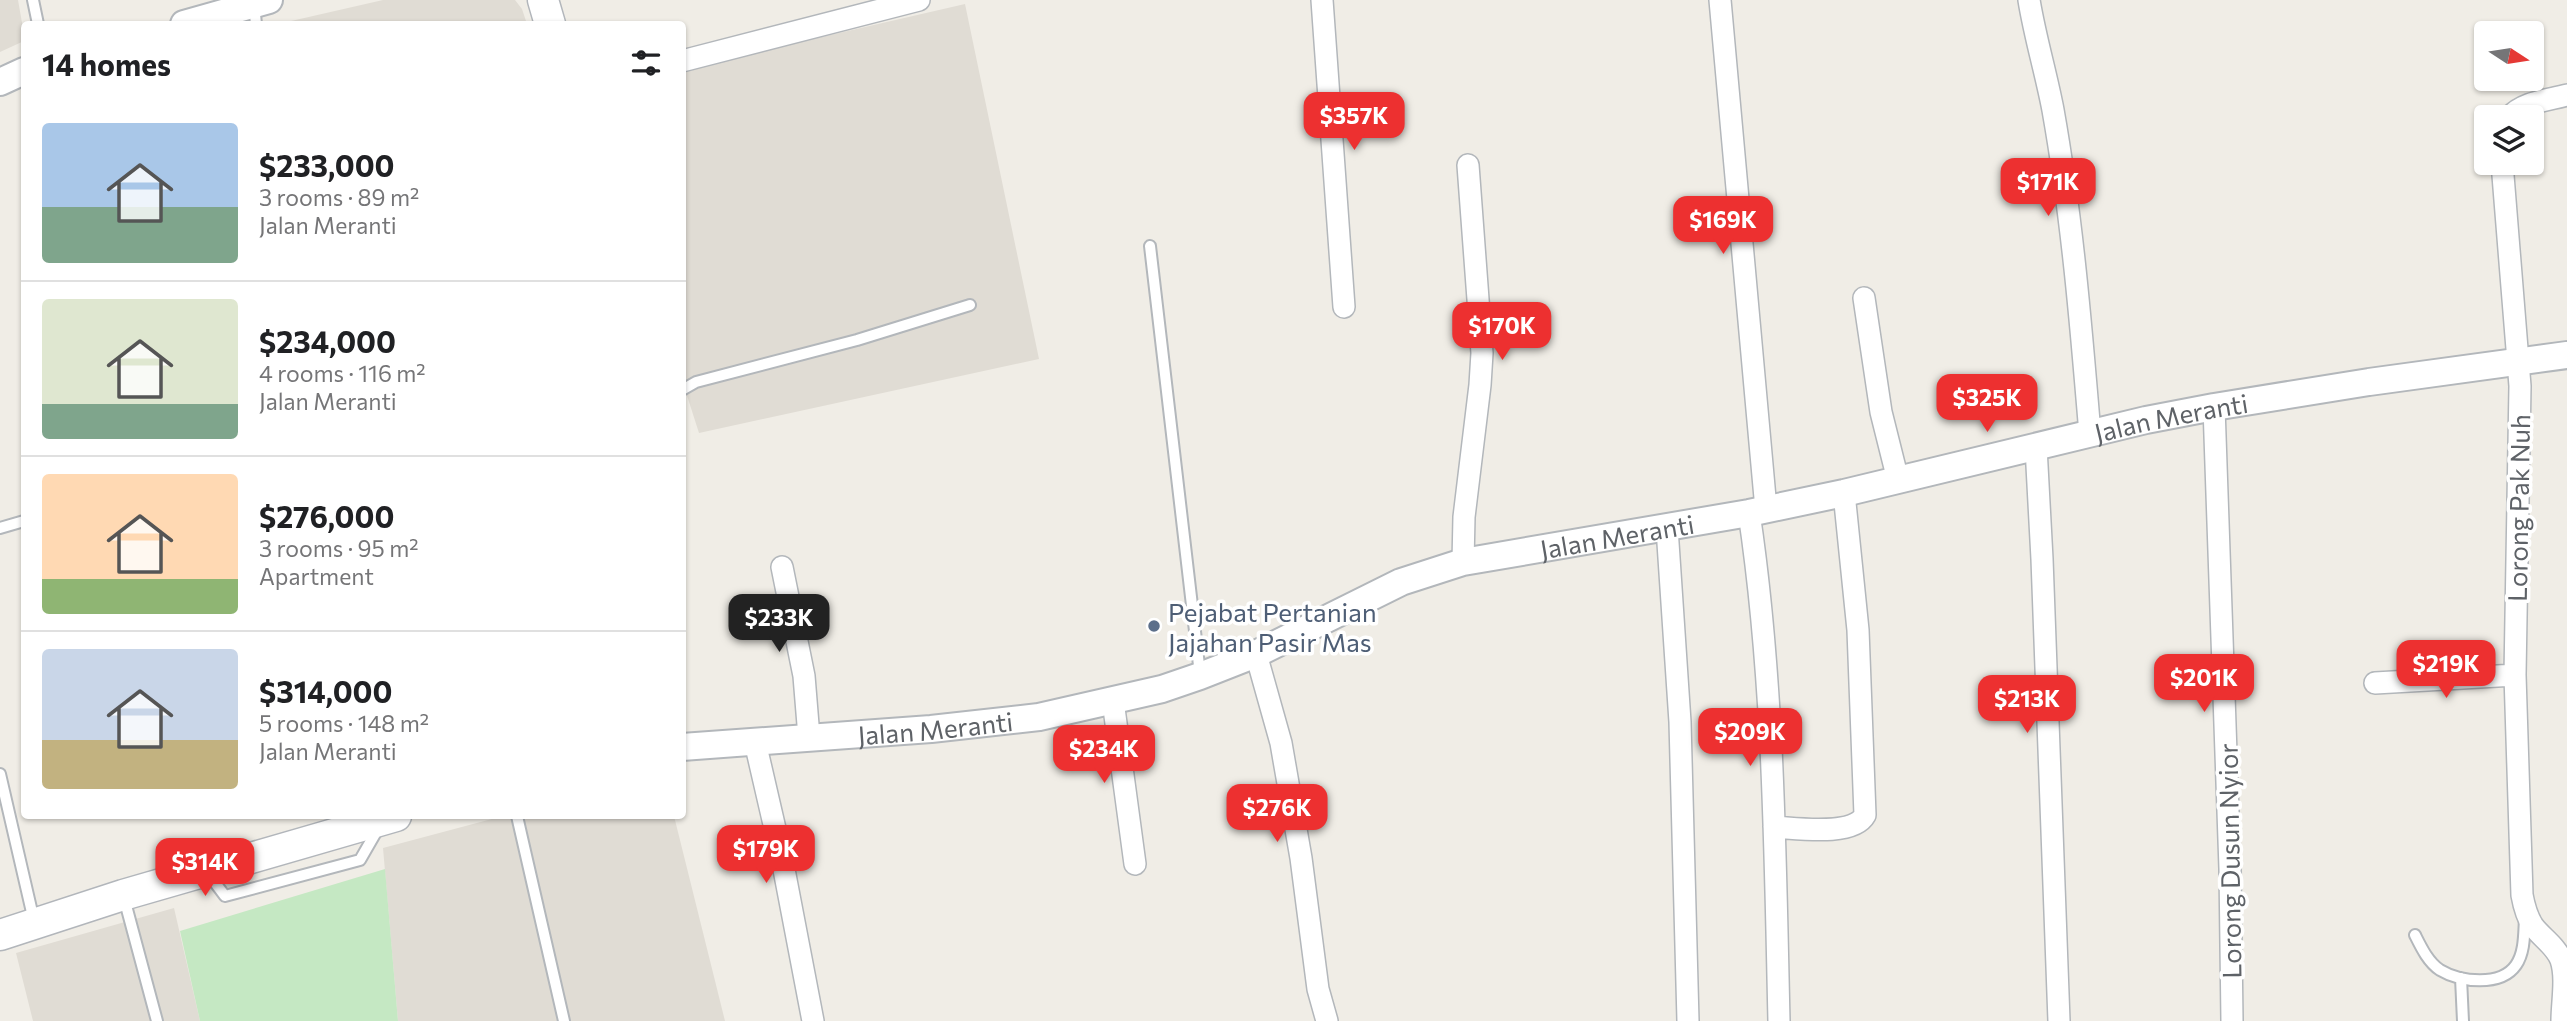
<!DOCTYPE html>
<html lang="en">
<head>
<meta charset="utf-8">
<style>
	:root { --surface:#fff; --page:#f6f6f6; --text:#202124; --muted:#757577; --line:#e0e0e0; --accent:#ed3030 }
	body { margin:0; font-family:Commissioner,sans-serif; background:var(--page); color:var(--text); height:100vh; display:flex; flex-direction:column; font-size:26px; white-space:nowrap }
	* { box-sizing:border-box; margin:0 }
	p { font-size:23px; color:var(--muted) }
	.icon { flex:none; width:38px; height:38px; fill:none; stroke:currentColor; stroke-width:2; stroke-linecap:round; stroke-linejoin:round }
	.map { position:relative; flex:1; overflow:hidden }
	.panel { position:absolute; left:21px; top:21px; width:665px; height:798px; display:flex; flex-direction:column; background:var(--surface); border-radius:7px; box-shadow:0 2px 5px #0004 }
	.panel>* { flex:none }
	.needle { width:46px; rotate:102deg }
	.controls { position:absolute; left:2474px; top:21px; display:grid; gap:14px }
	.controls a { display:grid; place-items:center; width:70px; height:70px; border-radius:7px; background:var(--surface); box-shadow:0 2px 5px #0004; font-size:35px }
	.price { position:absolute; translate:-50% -60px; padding:0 16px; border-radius:14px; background:var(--accent); color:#fff; font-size:23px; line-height:46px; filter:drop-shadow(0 2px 4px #0008) }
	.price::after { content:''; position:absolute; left:50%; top:42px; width:21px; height:16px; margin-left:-10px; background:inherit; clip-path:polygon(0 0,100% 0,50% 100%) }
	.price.current { background:#222; color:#fff }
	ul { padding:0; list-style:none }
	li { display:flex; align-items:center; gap:21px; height:175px; padding:0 21px }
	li+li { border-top:2px solid var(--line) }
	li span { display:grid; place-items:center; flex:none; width:196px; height:140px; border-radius:7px; color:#555 }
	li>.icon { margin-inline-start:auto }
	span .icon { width:84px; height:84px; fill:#fffc; stroke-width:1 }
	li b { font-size:30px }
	h2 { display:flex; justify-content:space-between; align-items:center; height:84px; padding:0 21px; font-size:30px }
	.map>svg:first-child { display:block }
</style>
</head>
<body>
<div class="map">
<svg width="2567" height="1021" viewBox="0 0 2567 1021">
	<rect width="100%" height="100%" fill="#f0ede6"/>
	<path fill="#e0dcd4" d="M 0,0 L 18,0 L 24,34 L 24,41 L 0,52 Z
		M 383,0 L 515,0 L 522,9 L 527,24 L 278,24 Z
		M 965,4 L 1039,359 L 699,433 L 682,380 L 682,69 Z
		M 503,816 L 674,816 L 725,1021 L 398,1021 L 383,848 Z
		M 174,908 L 200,1021 L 33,1021 L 16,953 Z"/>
	<path fill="#c5e8c3" d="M 385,869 L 398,1021 L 200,1021 L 180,931 Z"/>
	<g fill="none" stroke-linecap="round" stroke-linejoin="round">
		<defs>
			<path id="service" d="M 33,0 L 38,24
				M 254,5 L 256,24
				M 1150,246 L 1200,674
				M 682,390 L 696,382 L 857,340 L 970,305
				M 0,528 L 24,521
				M 0,774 L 34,921
				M 517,816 L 564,1021
				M 207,872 L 225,896 L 360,860 L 379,827
				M 124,898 L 157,1021
				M 2415,935 C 2421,947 2428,962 2440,970 C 2460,982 2501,987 2516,965 C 2525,952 2524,933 2525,918
				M 2461,978 L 2463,1021"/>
			<path id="minor" d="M 1322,0 L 1344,307
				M 1720,0 L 1766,509
				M 2029,0 C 2035,37 2046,73 2053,110 C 2072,217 2081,325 2090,434
				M 682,61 L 919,0
				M 2510,117 C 2522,102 2549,100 2567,95
				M 2502,163 L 2520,386 L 2515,675 L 2522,895 C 2524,906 2527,917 2533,926 C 2542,938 2556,946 2561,960 C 2567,978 2562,1002 2562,1021
				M 1864,298 L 1881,412 L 1898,480
				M 2214,407 L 2230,869 L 2232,1021
				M 2036,447 L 2042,559 L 2059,1021
				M 1749,513 C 1774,680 1775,852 1779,1021
				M 1667,528 L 1680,722 L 1688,1021
				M 1463,562 L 1464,517 L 1480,385 L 1482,353 L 1468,165
				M 782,567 L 804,676 L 809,737
				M 1256,654 L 1281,743 L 1301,858 L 1318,989 L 1327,1021
				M 2375,683 L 2515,675
				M 1113,701 L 1135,864
				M 755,742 L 782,859 L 813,1021
				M 1774,827 C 1796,828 1853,837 1865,815 L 1858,630 L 1844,493"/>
			<g id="tertiary">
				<path d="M 184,24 L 269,0"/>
				<path d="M 0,82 L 24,71"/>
				<path id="s1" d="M 682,747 L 931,729 L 1039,717 L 1162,689 L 1200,676 L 1256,654 L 1401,582 L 1463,562 L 1749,513 L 1844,493 L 2146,420 L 2214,407 L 2369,382 L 2567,355"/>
			</g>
			<path id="secondary" d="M 543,0 L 550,24
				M 0,935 L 123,895 L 396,816"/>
		</defs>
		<use href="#service" stroke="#b3b7bb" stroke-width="14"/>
		<use href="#minor" stroke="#b3b7bb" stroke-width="24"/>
		<use href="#tertiary" stroke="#b3b7bb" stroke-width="30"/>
		<use href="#secondary" stroke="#b2b6bb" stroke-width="33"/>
		<use href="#service" stroke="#fff" stroke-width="10"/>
		<use href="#minor" stroke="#fff" stroke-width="21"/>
		<use href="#tertiary" stroke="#fff" stroke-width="26"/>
		<use href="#secondary" stroke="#fff" stroke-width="30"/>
	</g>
	<circle fill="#5c6f8a" stroke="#fff" stroke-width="2.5" cx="1154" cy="626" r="7"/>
	<g text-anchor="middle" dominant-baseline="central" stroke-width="7" stroke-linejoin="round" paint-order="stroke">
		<g font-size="26" fill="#5e6267" stroke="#fff">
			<text stroke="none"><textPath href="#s1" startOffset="1535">Jalan Meranti</textPath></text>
			<text transform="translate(2518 508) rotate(-89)">Lorong Pak Nuh</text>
			<text stroke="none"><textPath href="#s1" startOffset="968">Jalan Meranti</textPath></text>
			<text stroke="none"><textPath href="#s1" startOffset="254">Jalan Meranti</textPath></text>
			<text transform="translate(2229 861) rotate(-91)">Lorong Dusun Nyior</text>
		</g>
		<g font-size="26" fill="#4e5e75" stroke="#fff" text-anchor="start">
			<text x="1168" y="611">Pejabat Pertanian<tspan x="1168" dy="30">Jajahan Pasir Mas</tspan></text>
		</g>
	</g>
</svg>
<div class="controls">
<a><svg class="needle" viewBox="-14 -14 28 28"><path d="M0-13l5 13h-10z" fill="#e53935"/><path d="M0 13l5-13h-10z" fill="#757577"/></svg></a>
<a><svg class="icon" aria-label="layers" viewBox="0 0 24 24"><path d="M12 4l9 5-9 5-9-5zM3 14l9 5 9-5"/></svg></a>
</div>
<b class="price" style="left:1354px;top:152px">$357K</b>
<b class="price" style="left:2048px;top:218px">$171K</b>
<b class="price" style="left:1723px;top:256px">$169K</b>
<b class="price" style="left:1502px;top:362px">$170K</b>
<b class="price" style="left:1987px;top:434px">$325K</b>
<b class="price current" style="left:779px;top:654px">$233K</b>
<b class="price" style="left:2446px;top:700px">$219K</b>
<b class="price" style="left:2204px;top:714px">$201K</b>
<b class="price" style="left:2027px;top:735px">$213K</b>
<b class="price" style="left:1750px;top:768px">$209K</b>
<b class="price" style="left:1104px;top:785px">$234K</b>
<b class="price" style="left:1277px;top:844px">$276K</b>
<b class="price" style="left:766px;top:885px">$179K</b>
<b class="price" style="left:205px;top:898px">$314K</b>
<section class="panel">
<h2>14 homes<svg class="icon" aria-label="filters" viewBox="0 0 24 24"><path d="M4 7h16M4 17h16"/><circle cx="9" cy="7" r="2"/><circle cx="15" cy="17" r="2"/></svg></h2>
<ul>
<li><span style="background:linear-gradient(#a9c7e8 60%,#7fa58c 0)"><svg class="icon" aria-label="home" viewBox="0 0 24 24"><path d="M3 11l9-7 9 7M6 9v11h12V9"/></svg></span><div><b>$233,000</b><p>3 rooms · 89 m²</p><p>Jalan Meranti</p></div></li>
<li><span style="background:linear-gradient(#dfe7d0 75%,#7fa58c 0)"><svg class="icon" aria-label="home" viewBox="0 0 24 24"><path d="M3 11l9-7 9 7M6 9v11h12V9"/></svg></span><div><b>$234,000</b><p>4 rooms · 116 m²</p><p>Jalan Meranti</p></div></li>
<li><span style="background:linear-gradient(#ffd9b3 75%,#8fb573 0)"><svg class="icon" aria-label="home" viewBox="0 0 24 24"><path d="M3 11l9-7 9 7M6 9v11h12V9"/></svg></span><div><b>$276,000</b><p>3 rooms · 95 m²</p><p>Apartment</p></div></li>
<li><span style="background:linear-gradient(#c9d6e8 65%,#c2b280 0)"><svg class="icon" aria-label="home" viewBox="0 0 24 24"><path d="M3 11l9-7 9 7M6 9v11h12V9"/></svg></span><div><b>$314,000</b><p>5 rooms · 148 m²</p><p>Jalan Meranti</p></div></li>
</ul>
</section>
</div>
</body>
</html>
